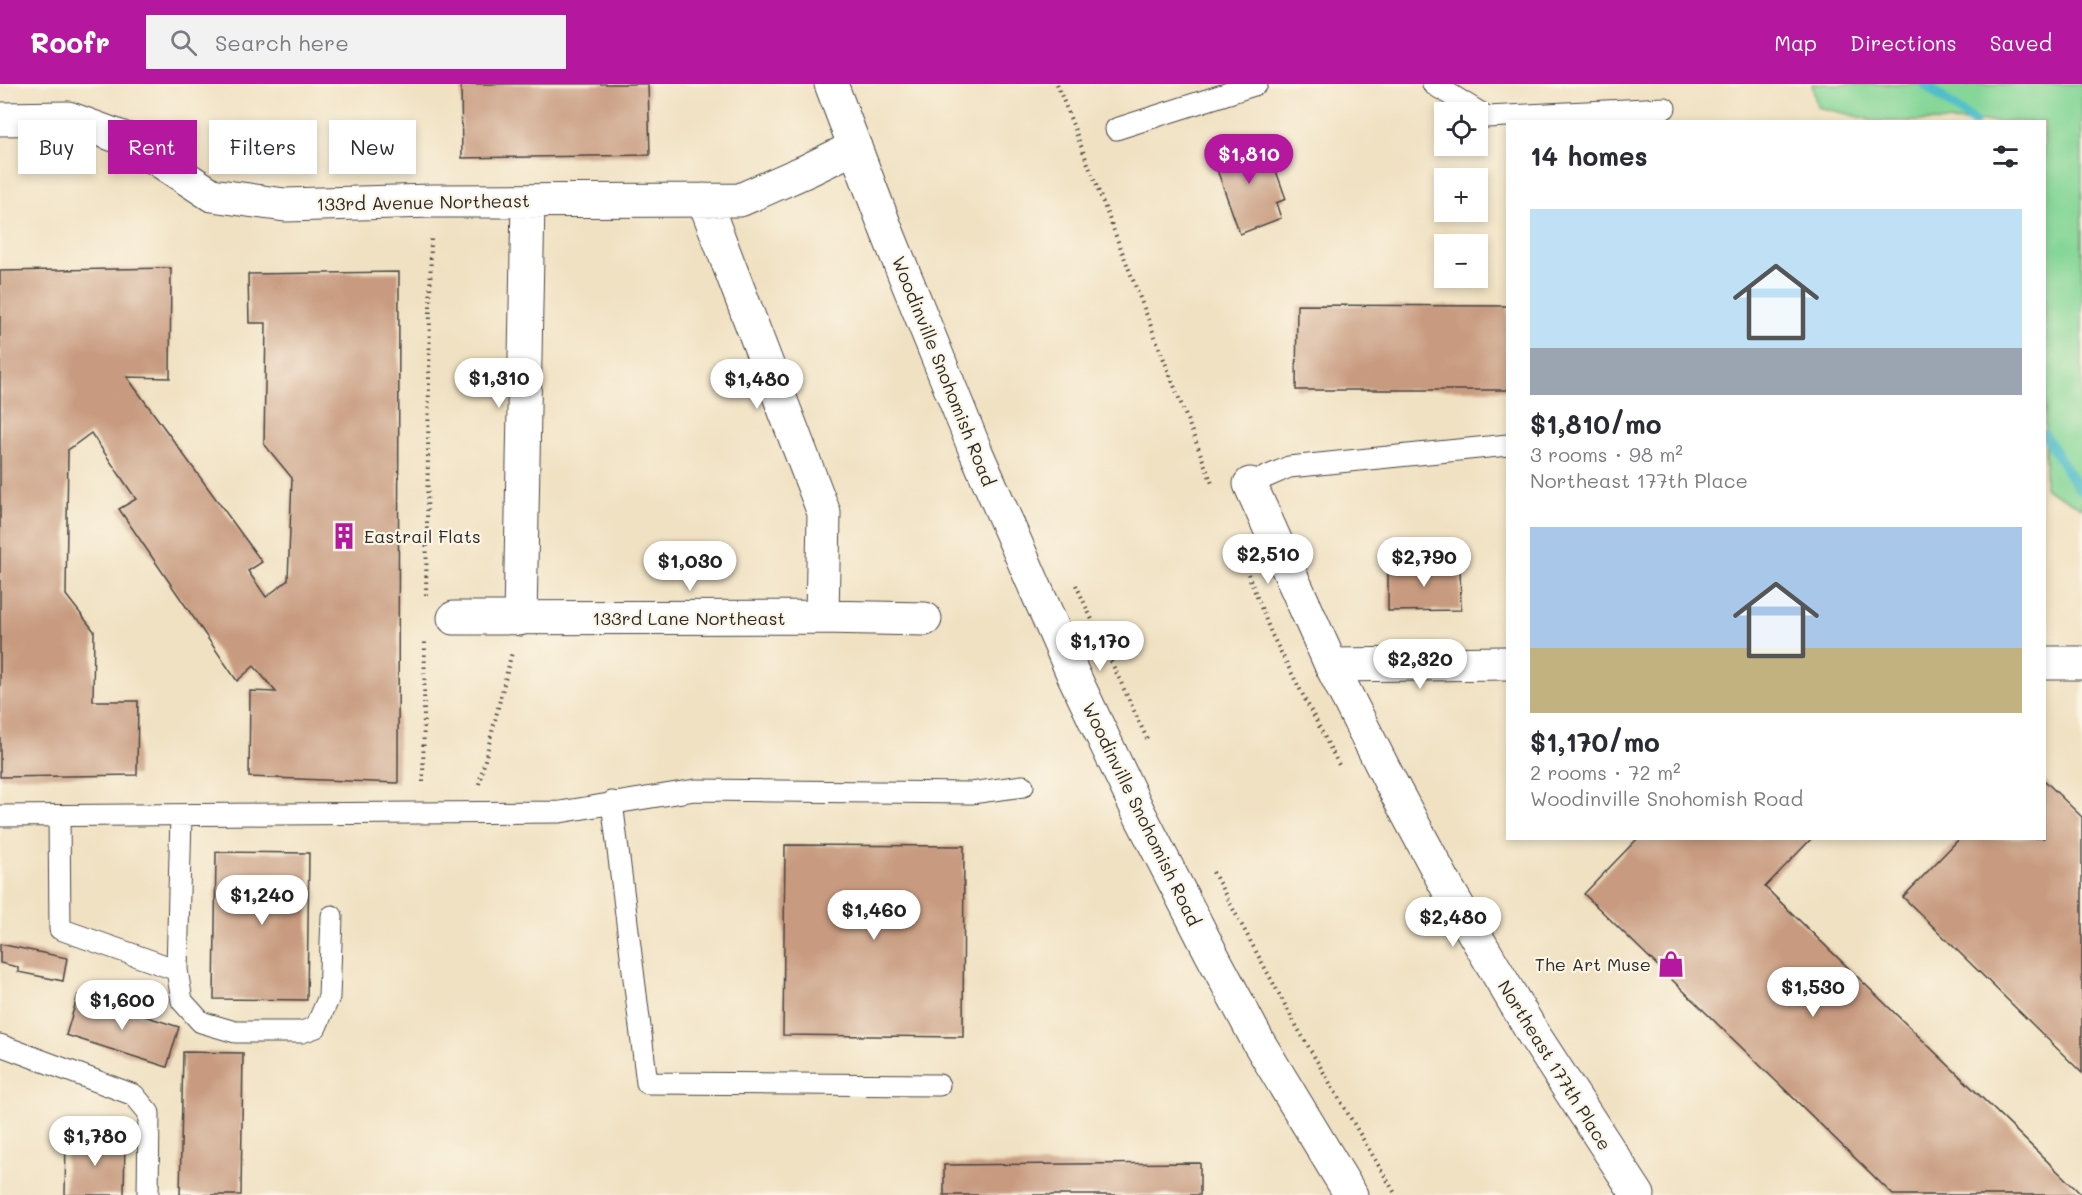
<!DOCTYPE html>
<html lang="en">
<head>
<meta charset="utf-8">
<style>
	:root { --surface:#fff; --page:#f2f2f3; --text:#2b2b33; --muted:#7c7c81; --accent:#b5179e }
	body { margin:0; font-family:Mali,sans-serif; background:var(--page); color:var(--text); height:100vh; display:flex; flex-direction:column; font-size:22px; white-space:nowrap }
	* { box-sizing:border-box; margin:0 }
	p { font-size:20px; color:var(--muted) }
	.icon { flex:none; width:33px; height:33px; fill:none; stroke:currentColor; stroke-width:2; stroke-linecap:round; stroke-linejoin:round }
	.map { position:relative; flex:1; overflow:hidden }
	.drawer { position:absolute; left:1506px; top:36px; width:540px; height:720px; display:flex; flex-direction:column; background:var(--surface); border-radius:0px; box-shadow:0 3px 9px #0003 }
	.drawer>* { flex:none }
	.guide { position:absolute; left:18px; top:36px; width:570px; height:54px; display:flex; gap:12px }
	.fabs { position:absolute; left:1434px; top:18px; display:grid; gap:12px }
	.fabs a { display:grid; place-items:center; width:54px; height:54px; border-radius:0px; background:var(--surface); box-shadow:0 3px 9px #0003; font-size:30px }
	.price { position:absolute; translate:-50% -51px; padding:0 14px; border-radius:21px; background:#fff; color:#222; font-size:20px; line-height:39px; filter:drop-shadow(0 2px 3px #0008) }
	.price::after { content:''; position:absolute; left:50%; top:36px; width:18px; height:14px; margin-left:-9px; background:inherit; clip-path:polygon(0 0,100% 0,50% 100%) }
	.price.current { background:var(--accent); color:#fff }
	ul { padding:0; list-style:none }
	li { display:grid; align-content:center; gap:12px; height:318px; padding:0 24px }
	li span { display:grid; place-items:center; height:186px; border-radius:0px; color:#555 }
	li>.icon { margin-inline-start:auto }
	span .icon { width:108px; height:108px; fill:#fffc; stroke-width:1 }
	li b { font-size:26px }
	h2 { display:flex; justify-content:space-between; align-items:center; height:72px; padding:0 24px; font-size:26px }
	.tag { padding:0 21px; border-radius:0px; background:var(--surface); box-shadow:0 3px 9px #0003; font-size:21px; line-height:54px }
	.tag.current { background:var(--accent); color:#fff }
	header { display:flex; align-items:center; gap:36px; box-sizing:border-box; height:84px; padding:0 30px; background:var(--accent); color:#fff }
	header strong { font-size:28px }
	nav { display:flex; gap:33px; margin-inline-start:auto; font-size:21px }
	.search { width:420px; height:54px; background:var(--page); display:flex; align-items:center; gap:15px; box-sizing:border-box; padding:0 21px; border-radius:0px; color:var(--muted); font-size:22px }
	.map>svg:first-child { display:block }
</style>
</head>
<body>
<header>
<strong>Roofr</strong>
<div class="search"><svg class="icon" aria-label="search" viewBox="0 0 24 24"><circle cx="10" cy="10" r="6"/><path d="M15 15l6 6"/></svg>Search here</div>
<nav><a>Map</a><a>Directions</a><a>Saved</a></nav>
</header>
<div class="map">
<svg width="2082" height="1111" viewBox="0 0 2082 1111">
	<rect width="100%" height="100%" fill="#fcf5e5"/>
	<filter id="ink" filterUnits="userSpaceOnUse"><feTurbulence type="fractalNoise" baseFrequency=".0167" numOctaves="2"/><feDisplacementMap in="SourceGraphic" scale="12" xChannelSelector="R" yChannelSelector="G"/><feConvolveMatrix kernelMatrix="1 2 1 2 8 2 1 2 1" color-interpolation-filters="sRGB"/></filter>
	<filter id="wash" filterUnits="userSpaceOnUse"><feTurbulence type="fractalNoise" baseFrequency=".008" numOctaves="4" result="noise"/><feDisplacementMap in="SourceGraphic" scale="24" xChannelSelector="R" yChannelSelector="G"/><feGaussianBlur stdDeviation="1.35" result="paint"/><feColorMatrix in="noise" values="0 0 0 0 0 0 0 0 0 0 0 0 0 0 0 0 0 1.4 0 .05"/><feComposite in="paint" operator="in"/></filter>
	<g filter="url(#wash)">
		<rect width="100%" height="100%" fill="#f0e1c2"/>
		<path fill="#85d697" stroke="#588061" stroke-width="1.5" d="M 1812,0 L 2082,0 L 2082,424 L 2045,404 L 2044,38 L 1870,37 L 1868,35 L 1817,23 Z"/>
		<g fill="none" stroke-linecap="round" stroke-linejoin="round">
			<path stroke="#50bec9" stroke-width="10" d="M 1924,0 L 1974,38
				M 2044,153 L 2044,159
				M 2044,350 L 2077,402 L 2082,406"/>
		</g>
		<g id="blocks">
			<path fill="#c89b80" d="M 461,0 L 648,0 L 650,71 L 462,74 Z
				M 1253,53 L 1260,73 L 1270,70 L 1286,115 L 1276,119 L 1281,134 L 1240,150 L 1211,69 Z
				M 171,184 L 170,294 L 127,293 L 262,478 L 248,487 L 266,513 L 288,496 L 292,394 L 264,360 L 266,239 L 249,239 L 248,190 L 399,188 L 398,699 L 249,693 L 250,607 L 276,608 L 254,582 L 237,597 L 119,425 L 136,415 L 91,349 L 68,366 L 66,511 L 94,547 L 93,617 L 138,617 L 137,691 L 0,693 L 0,187 Z
				M 1297,221 L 1508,222 L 1508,306 L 1296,306 Z
				M 1460,481 L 1461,526 L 1388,527 L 1388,482 Z
				M 2044,696 L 2082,733 L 2082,989 L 1903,813 L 1960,754 L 2044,754 Z
				M 1638,754 L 1812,754 L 1765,803 L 2082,1111 L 1893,1111 L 1584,810 Z
				M 785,761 L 964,762 L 963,953 L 783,951 Z
				M 216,768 L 309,769 L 307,916 L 214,915 Z
				M 0,860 L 67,874 L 63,897 L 18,888 L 18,883 L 0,879 Z
				M 78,911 L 179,943 L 167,983 L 66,951 Z
				M 183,968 L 243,969 L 241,1111 L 180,1111 Z
				M 66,1055 L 125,1056 L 124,1111 L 65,1111 Z
				M 1200,1079 L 1200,1111 L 944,1111 L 944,1081 Z"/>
		</g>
	</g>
	<g filter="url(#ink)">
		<use href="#blocks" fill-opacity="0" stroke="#494642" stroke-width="1.5"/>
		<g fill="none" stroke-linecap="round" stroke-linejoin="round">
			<defs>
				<path id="service" d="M 1433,0 L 1487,33 L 1665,24
					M 1116,45 L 1257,0
					M 1250,400 L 1289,383 L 1508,361
					M 612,718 L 647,999 L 939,1001
					M 181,731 L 177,886 L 182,917 L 201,938 L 235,948 L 302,948 L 316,943 L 329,913 L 332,832
					M 0,732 L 560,728 L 695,706 L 971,709 L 1023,702
					M 59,732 L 60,845 L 177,886
					M 0,961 L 134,1011 L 149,1029 L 148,1111"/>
				<path id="minor" d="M 0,35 L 68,34 L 128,56 L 212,111 L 285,121 L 432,117 L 740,116 L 808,86 L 855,63
					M 704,116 L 824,429 L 822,533
					M 454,534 L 822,533 L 925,535
					M 520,535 L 528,117
					M 2044,579 L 2082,579
					M 1331,581 L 1508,579"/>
				<path id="tertiary" d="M 1250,400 L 1331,581 L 1390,697 L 1449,807 L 1534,951 L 1638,1111"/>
				<path id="secondary" d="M 831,0 L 886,145 L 976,368 L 1073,590 L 1139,729 L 1210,867 L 1259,959 L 1351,1111"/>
			</defs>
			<use href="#service" stroke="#494642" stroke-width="23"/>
			<use href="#minor" stroke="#494642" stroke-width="35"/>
			<use href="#tertiary" stroke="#494642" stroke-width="35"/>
			<use href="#secondary" stroke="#494642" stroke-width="35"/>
			<path stroke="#494642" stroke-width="4" stroke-dasharray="1.5 4.5" stroke-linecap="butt" d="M 1057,0 L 1213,402
				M 1248,490 L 1271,549 L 1340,683
				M 1076,501 L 1147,655
				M 426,511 L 431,153
				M 423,698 L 425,555
				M 479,700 L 512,568
				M 1213,788 L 1298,945 L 1396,1111"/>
			<use href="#service" stroke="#fff" stroke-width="21"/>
			<use href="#minor" stroke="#fff" stroke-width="33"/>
			<use href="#tertiary" stroke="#fff" stroke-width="33"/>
			<use href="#secondary" stroke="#fff" stroke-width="33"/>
		</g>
	</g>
	<defs>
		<symbol id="building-bare" viewBox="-9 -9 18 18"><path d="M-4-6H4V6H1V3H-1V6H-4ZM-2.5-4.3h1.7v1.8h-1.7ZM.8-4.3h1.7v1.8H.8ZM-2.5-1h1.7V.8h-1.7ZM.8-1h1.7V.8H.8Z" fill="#b5179e" stroke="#fcf5e5" stroke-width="2.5" paint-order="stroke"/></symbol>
		<symbol id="shop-bare" viewBox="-9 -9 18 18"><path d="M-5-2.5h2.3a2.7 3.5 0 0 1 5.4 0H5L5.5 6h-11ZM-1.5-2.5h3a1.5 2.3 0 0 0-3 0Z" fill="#b5179e" stroke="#fcf5e5" stroke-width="2.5" paint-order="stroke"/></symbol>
	</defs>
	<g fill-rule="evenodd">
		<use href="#building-bare" x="325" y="433" width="38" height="38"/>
		<use href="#shop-bare" x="1652" y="861" width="38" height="38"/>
	</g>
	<g text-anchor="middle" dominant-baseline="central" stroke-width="4.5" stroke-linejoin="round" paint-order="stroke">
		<g font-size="18" fill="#2b2b2b" stroke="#fcf5e5">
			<text transform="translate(423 118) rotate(-1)">133rd Avenue Northeast</text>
			<text transform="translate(944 287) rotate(68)">Woodinville Snohomish Road</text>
			<text x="689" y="534">133rd Lane Northeast</text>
			<text transform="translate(1142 730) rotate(64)">Woodinville Snohomish Road</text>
			<text transform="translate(1555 981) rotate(58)">Northeast 177th Place</text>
		</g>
		<g font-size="18" fill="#2b2b2b" stroke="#fcf5e5" text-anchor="start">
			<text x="364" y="452">Eastrail Flats</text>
			<text x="1651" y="880" text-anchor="end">The Art Muse</text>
		</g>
	</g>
</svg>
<div class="fabs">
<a><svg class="icon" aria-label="locate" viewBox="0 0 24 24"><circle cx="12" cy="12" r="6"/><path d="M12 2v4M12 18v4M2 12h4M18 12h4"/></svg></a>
<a>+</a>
<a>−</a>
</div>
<b class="price current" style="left:1249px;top:101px">$1,810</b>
<b class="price" style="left:499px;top:325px">$1,310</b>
<b class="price" style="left:757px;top:326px">$1,480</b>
<b class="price" style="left:1268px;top:501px">$2,510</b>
<b class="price" style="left:1424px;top:504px">$2,790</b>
<b class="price" style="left:690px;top:508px">$1,030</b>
<b class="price" style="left:1100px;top:588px">$1,170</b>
<b class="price" style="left:1420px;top:606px">$2,320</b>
<b class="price" style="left:262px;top:842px">$1,240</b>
<b class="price" style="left:874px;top:857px">$1,460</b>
<b class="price" style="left:1453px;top:864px">$2,480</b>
<b class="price" style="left:1813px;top:934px">$1,530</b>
<b class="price" style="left:122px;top:947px">$1,600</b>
<b class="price" style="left:95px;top:1083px">$1,780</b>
<div class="guide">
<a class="tag">Buy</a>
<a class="tag current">Rent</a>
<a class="tag">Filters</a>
<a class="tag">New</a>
</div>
<section class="drawer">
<h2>14 homes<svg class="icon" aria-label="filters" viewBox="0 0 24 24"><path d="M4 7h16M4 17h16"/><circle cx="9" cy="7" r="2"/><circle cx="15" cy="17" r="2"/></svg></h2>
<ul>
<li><span style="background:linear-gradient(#bfe0f5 75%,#9aa5b1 0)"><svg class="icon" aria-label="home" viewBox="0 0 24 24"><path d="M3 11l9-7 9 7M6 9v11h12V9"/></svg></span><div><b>$1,810/mo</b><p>3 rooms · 98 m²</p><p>Northeast 177th Place</p></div></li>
<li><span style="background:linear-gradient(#a9c7e8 65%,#c2b280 0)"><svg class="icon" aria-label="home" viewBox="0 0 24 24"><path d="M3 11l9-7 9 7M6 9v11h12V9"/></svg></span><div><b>$1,170/mo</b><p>2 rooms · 72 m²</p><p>Woodinville Snohomish Road</p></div></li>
</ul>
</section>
</div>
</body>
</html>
